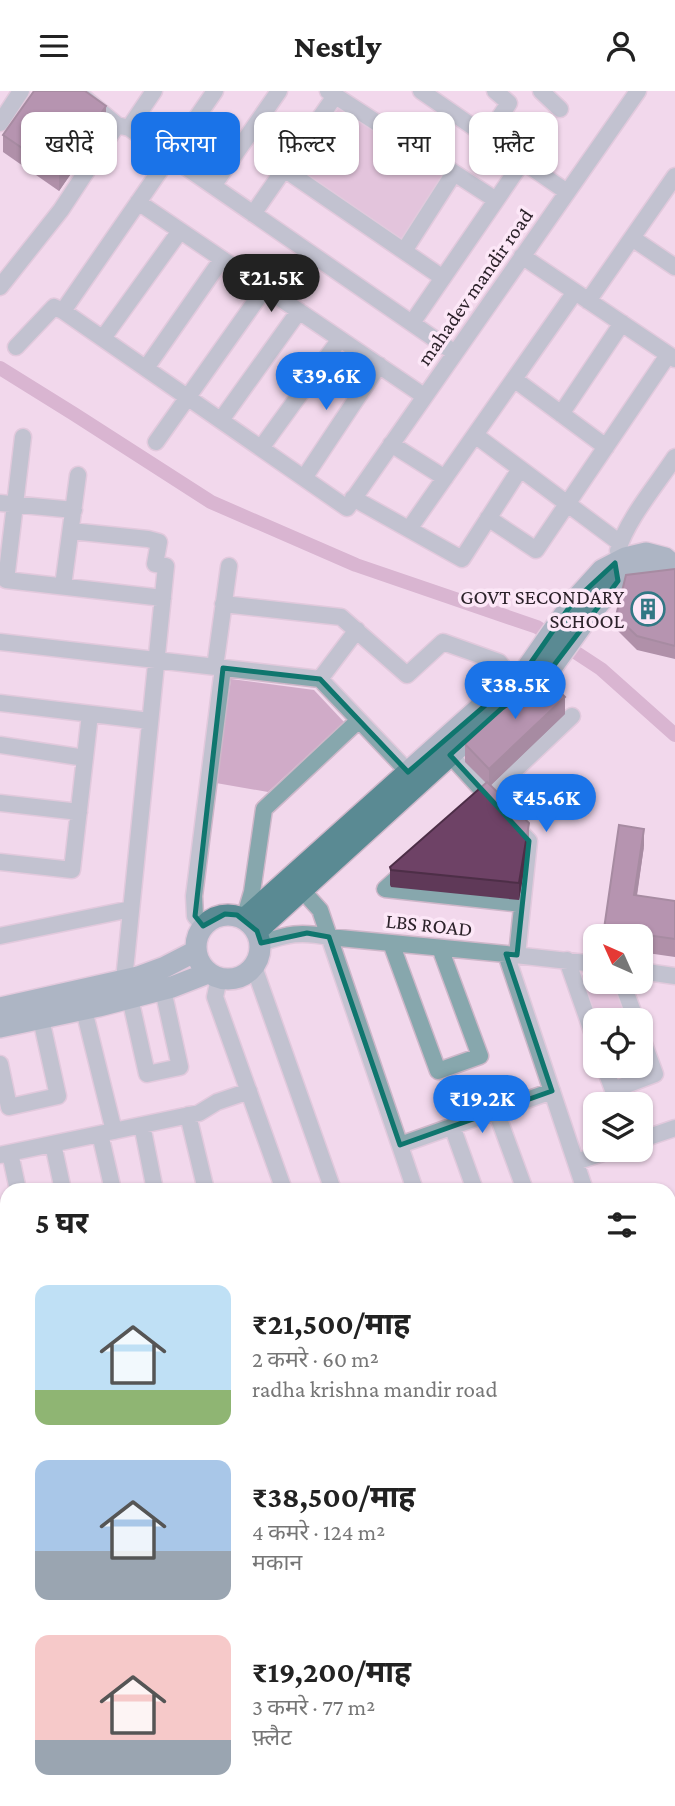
<!DOCTYPE html>
<html lang="hi">
<head>
<meta charset="utf-8">
<style>
	:root { --surface:#fff; --page:#f6f6f6; --text:#222; --muted:#767676; --accent:#1a73e8 }
	body { margin:0; font-family:"Crimson Pro","Noto Sans Devanagari",serif; background:var(--page); color:var(--text); height:100vh; display:flex; flex-direction:column; font-size:26px; white-space:nowrap }
	* { box-sizing:border-box; margin:0 }
	p { font-size:23px; color:var(--muted) }
	.icon { flex:none; width:38px; height:38px; fill:none; stroke:currentColor; stroke-width:2; stroke-linecap:round; stroke-linejoin:round }
	.map { position:relative; flex:1; overflow:hidden }
	.side { position:absolute; left:0px; top:1092px; width:676px; height:623px; display:flex; flex-direction:column; background:var(--surface); border-radius:21px 21px 0 0; box-shadow:0 2px 5px #0004 }
	.side>* { flex:none }
	.guide { position:absolute; left:21px; top:21px; width:634px; height:63px; display:flex; gap:14px }
	.needle { width:46px; rotate:315deg }
	.fabs { position:absolute; left:583px; top:833px; display:grid; gap:14px }
	.fabs a { display:grid; place-items:center; width:70px; height:70px; border-radius:14px; background:var(--surface); box-shadow:0 2px 5px #0004; font-size:35px }
	.price { position:absolute; translate:-50% -60px; padding:0 16px; border-radius:24px; background:var(--accent); color:#fff; font-size:23px; line-height:46px; filter:drop-shadow(0 2px 4px #0008) }
	.price::after { content:''; position:absolute; left:50%; top:42px; width:21px; height:16px; margin-left:-10px; background:inherit; clip-path:polygon(0 0,100% 0,50% 100%) }
	.price.on { background:#222; color:#fff }
	ul { padding:0; list-style:none }
	li { display:flex; align-items:center; gap:21px; height:175px; padding:0 35px }
	li span { display:grid; place-items:center; flex:none; width:196px; height:140px; border-radius:14px; color:#555 }
	li>.icon { margin-inline-start:auto }
	span .icon { width:84px; height:84px; fill:#fffc; stroke-width:1 }
	li b { font-size:30px }
	h2 { display:flex; justify-content:space-between; align-items:center; height:84px; padding:0 35px; font-size:30px }
	.pill { padding:0 24px; border-radius:14px; background:var(--surface); box-shadow:0 2px 5px #0004; font-size:24px; line-height:63px }
	.pill.on { background:var(--accent); color:#fff }
	header { display:flex; justify-content:space-between; align-items:center; height:91px; padding:0 35px; background:var(--surface); font-size:32px; font-weight:800 }
	.map>svg:first-child { display:block }
</style>
</head>
<body>
<header><svg class="icon" aria-label="menu" viewBox="0 0 24 24"><path d="M4 6h16M4 12h16M4 18h16"/></svg>Nestly<svg class="icon" aria-label="person" viewBox="0 0 24 24"><circle cx="12" cy="8" r="4"/><path d="M4 21q1-7 8-7t8 7"/></svg></header>
<div class="map">
<svg width="675" height="1715" viewBox="0 0 675 1715">
	<rect width="100%" height="100%" fill="#f2d8ec"/>
	<path fill="#d0abc8" d="M 339,16 L 444,86 L 402,149 L 297,78 Z
		M 231,588 L 314,599 L 344,631 L 268,701 L 216,692 Z
		M 580,884 L 595,887 L 595,891 L 615,891 L 629,929 L 596,929 Z
		M 675,1541 L 675,1607 L 669,1591 L 669,1544 Z"/>
	<g fill="none" stroke-linecap="round" stroke-linejoin="round">
		<path stroke="#ba89af" stroke-width="14" d="M 0,277 L 74,323 L 211,411 L 356,474 L 537,536 L 601,578 L 675,644"/>
		<defs>
			<path id="street" d="M 76,0 L 117,34 L 129,37 L 455,262
				M 328,0 L 496,109
				M 421,0 L 567,101
				M 541,0 L 560,18
				M 0,32 L 21,0
				M 129,37 L 154,0
				M 487,45 L 509,12 L 495,0
				M 284,78 L 443,187
				M 213,95 L 279,0
				M 138,111 L 424,305
				M 253,123 L 335,5
				M 632,147 L 675,176
				M 404,160 L 454,82
				M 522,165 L 675,268
				M 0,196 L 61,119 L 117,34
				M 588,210 L 675,85
				M 63,220 L 215,0
				M 412,232 L 523,70
				M 103,247 L 180,140
				M 16,256 L 54,216 L 63,220 L 347,417 L 638,0
				M 146,277 L 222,168
				M 514,288 L 606,356
				M 561,323 L 622,232
				M 221,329 L 299,220
				M 475,344 L 620,452
				M 23,346 L 6,489 L 163,507
				M 156,351 L 265,197
				M 391,353 L 445,387
				M 261,357 L 340,248
				M 304,387 L 379,274
				M 353,407 L 462,468 L 520,378
				M 0,412 L 74,419
				M 488,427 L 536,459 L 668,264
				M 409,438 L 575,201
				M 71,440 L 148,448 L 159,451 L 155,473 L 166,475 L 124,889
				M 618,460 C 625,431 658,392 675,366
				M 63,495 L 78,384
				M 223,513 L 341,526 L 407,584 L 443,551 L 499,571 L 513,589
				M 0,551 L 320,588 L 415,688
				M 215,576 L 229,475
				M 320,588 L 357,539
				M 0,612 L 150,630
				M 0,654 L 85,667
				M 450,664 L 494,712
				M 0,712 L 79,721
				M 479,713 L 572,625
				M 516,736 L 529,750 L 517,864
				M 0,771 L 72,779 L 90,623
				M 405,780 L 385,798 L 522,813
				M 302,799 L 320,819 L 415,1099
				M 244,828 L 252,801 L 264,718 L 359,629
				M 203,835 L 195,825 L 194,805 L 223,577
				M 0,845 L 131,818
				M 261,852 C 288,843 300,840 329,846 L 506,863 L 595,873
				M 391,852 L 438,980 L 480,965 L 440,857
				M 506,863 L 585,1099
				M 567,869 L 595,949
				M 254,876 L 333,1099
				M 640,880 L 675,885
				M 219,887 L 215,906 L 284,1099
				M 622,891 L 636,929
				M 130,907 L 147,983 L 180,976 L 163,899
				M 84,919 L 114,1040
				M 0,973 L 9,1016 L 58,1005 L 41,928
				M 604,975 L 613,999 L 655,983 L 640,942
				M 496,1020 L 525,1099
				M 188,1024 L 206,1099
				M 142,1034 L 155,1099
				M 452,1035 L 475,1099
				M 100,1043 L 113,1099
				M 640,1049 L 675,1037
				M 53,1053 L 63,1099
				M 400,1054 L 552,1000
				M 10,1062 L 18,1099
				M 0,1064 L 199,1022 L 217,1011 L 249,1000
				M 576,1071 L 612,1059
				M 668,1121 L 675,1118
				M 0,1138 L 7,1137
				M 0,1186 L 7,1184
				M 668,1257 L 675,1276
				M 668,1291 L 675,1289
				M 668,1306 L 675,1323
				M 0,1312 L 7,1311
				M 0,1350 L 7,1375
				M 0,1422 L 7,1447
				M 668,1469 L 675,1467
				M 0,1510 L 7,1508
				M 668,1535 L 675,1532
				M 0,1569 L 7,1566
				M 668,1616 L 675,1633
				M 0,1648 L 7,1676
				M 668,1666 L 675,1665
				M 543,1708 L 546,1715
				M 606,1708 L 606,1715
				M 3,1715 L 92,1708"/>
			<path id="secondary" d="M196 856a32 32 0 1 1 64 0a32 32 0 1 1-64 0Z
				M 244,828 L 496,602 L 525,580 L 573,511 L 602,479 L 625,467 L 646,462 L 665,467 L 672,473
				M 257,840 L 502,617 L 542,590 L 590,523 L 618,490 L 629,483 L 675,474
				M 0,917 L 138,886 L 165,876 L 196,860
				M 0,936 L 99,915 L 172,896 L 208,882"/>
		</defs>
		<use href="#street" stroke="#ceb7c9" stroke-width="19"/>
		<use href="#secondary" stroke="#ceb7c9" stroke-width="24"/>
		<use href="#street" stroke="#87a7ad" stroke-width="16"/>
		<use href="#secondary" stroke="#5a8a93" stroke-width="21"/>
	</g>
	<path fill="#5f3958" d="M 106,32 L 59,100 L 3,61 L 3,44 Z
		M 675,478 L 675,568 L 637,559 L 616,538 L 616,525 Z
		M 565,623 L 491,694 L 529,750 L 519,809 L 391,796 L 390,794 L 390,776 L 486,692 L 465,671 L 465,653 Z
		M 644,755 L 637,805 L 675,810 L 675,866 L 640,861 L 640,845 L 604,845 L 604,838 Z
		M 247,1708 L 275,1708 L 276,1715 L 249,1715 Z"/>
	<path fill="#4d2e47" d="M 106,15 L 106,32 L 59,100 L 59,82 Z
		M 565,606 L 565,623 L 489,696 L 489,678 Z
		M 529,732 L 529,750 L 519,809 L 519,792 Z
		M 644,738 L 644,755 L 634,822 L 634,804 Z"/>
	<path fill="#6e4266" stroke="#4d2e47" stroke-width="2" d="M 34,0 L 85,0 L 106,15 L 59,82 L 3,44 Z
		M 675,478 L 675,555 L 637,545 L 616,525 L 626,484 Z
		M 541,581 L 565,606 L 489,678 L 465,653 Z
		M 487,691 L 529,732 L 519,792 L 391,779 L 390,776 Z
		M 619,734 L 644,738 L 634,804 L 675,810 L 675,848 L 604,838 Z
		M 250,1708 L 275,1708 L 276,1713 L 250,1712 Z"/>
	<path d="M0 0H675V1715H0ZM 615,472 L 618,490 L 542,590 L 502,617 L 450,664 L 529,750 L 517,864 L 506,863 L 552,1000 L 400,1054 L 329,846 L 307,842 L 261,852 L 257,840 L 237,824 L 225,823 L 203,835 L 195,825 L 223,577 L 320,588 L 408,681 L 525,580 L 573,511 Z" fill="#f2d8ec" fill-opacity=".55" fill-rule="evenodd"/>
	<path fill="none" stroke="#0f766e" stroke-width="5" stroke-linejoin="round" d="M 615,472 L 618,490 L 542,590 L 502,617 L 450,664 L 529,750 L 517,864 L 506,863 L 552,1000 L 400,1054 L 329,846 L 307,842 L 261,852 L 257,840 L 237,824 L 225,823 L 203,835 L 195,825 L 223,577 L 320,588 L 408,681 L 525,580 L 573,511 Z"/>
	<defs>
		<symbol id="building-ring" viewBox="-11 -11 22 22"><circle r="9.5" fill="#fce7f7" stroke="#327885" stroke-width="1.5"/><path d="M-4-6H4V6H1V3H-1V6H-4ZM-2.5-4.3h1.7v1.8h-1.7ZM.8-4.3h1.7v1.8H.8ZM-2.5-1h1.7V.8h-1.7ZM.8-1h1.7V.8H.8Z" fill="#327885"/></symbol>
	</defs>
	<g fill-rule="evenodd">
		<use href="#building-ring" x="629" y="499" width="38" height="38"/>
	</g>
	<g text-anchor="middle" dominant-baseline="central" stroke-width="7" stroke-linejoin="round" paint-order="stroke">
		<g font-size="21" fill="#2c222a" stroke="#fce7f7">
			<text transform="translate(475 196) rotate(-55)">mahadev mandir road</text>
			<text transform="translate(429 834) rotate(6)">LBS ROAD</text>
		</g>
		<g font-size="21" fill="#2c222a" stroke="#fce7f7" text-anchor="end">
			<text x="624" y="506">GOVT SECONDARY<tspan x="624" dy="24">SCHOOL</tspan></text>
		</g>
	</g>
</svg>
<div class="fabs">
<a><svg class="needle" viewBox="-14 -14 28 28"><path d="M0-13l5 13h-10z" fill="#e53935"/><path d="M0 13l5-13h-10z" fill="#767676"/></svg></a>
<a><svg class="icon" aria-label="locate" viewBox="0 0 24 24"><circle cx="12" cy="12" r="6"/><path d="M12 2v4M12 18v4M2 12h4M18 12h4"/></svg></a>
<a><svg class="icon" aria-label="layers" viewBox="0 0 24 24"><path d="M12 4l9 5-9 5-9-5zM3 14l9 5 9-5"/></svg></a>
</div>
<b class="price on" style="left:271px;top:223px">₹21.5K</b>
<b class="price" style="left:326px;top:321px">₹39.6K</b>
<b class="price" style="left:515px;top:630px">₹38.5K</b>
<b class="price" style="left:546px;top:743px">₹45.6K</b>
<b class="price" style="left:482px;top:1044px">₹19.2K</b>
<div class="guide">
<a class="pill">खरीदें</a>
<a class="pill on">किराया</a>
<a class="pill">फ़िल्टर</a>
<a class="pill">नया</a>
<a class="pill">फ़्लैट</a>
</div>
<section class="side">
<h2>5 घर<svg class="icon" aria-label="filters" viewBox="0 0 24 24"><path d="M4 7h16M4 17h16"/><circle cx="9" cy="7" r="2"/><circle cx="15" cy="17" r="2"/></svg></h2>
<ul>
<li><span style="background:linear-gradient(#bfe0f5 75%,#8fb573 0)"><svg class="icon" aria-label="home" viewBox="0 0 24 24"><path d="M3 11l9-7 9 7M6 9v11h12V9"/></svg></span><div><b>₹21,500/माह</b><p>2 कमरे · 60 m²</p><p>radha krishna mandir road</p></div></li>
<li><span style="background:linear-gradient(#a9c7e8 65%,#9aa5b1 0)"><svg class="icon" aria-label="home" viewBox="0 0 24 24"><path d="M3 11l9-7 9 7M6 9v11h12V9"/></svg></span><div><b>₹38,500/माह</b><p>4 कमरे · 124 m²</p><p>मकान</p></div></li>
<li><span style="background:linear-gradient(#f6c9c9 75%,#9aa5b1 0)"><svg class="icon" aria-label="home" viewBox="0 0 24 24"><path d="M3 11l9-7 9 7M6 9v11h12V9"/></svg></span><div><b>₹19,200/माह</b><p>3 कमरे · 77 m²</p><p>फ़्लैट</p></div></li>
</ul>
</section>
</div>
</body>
</html>
